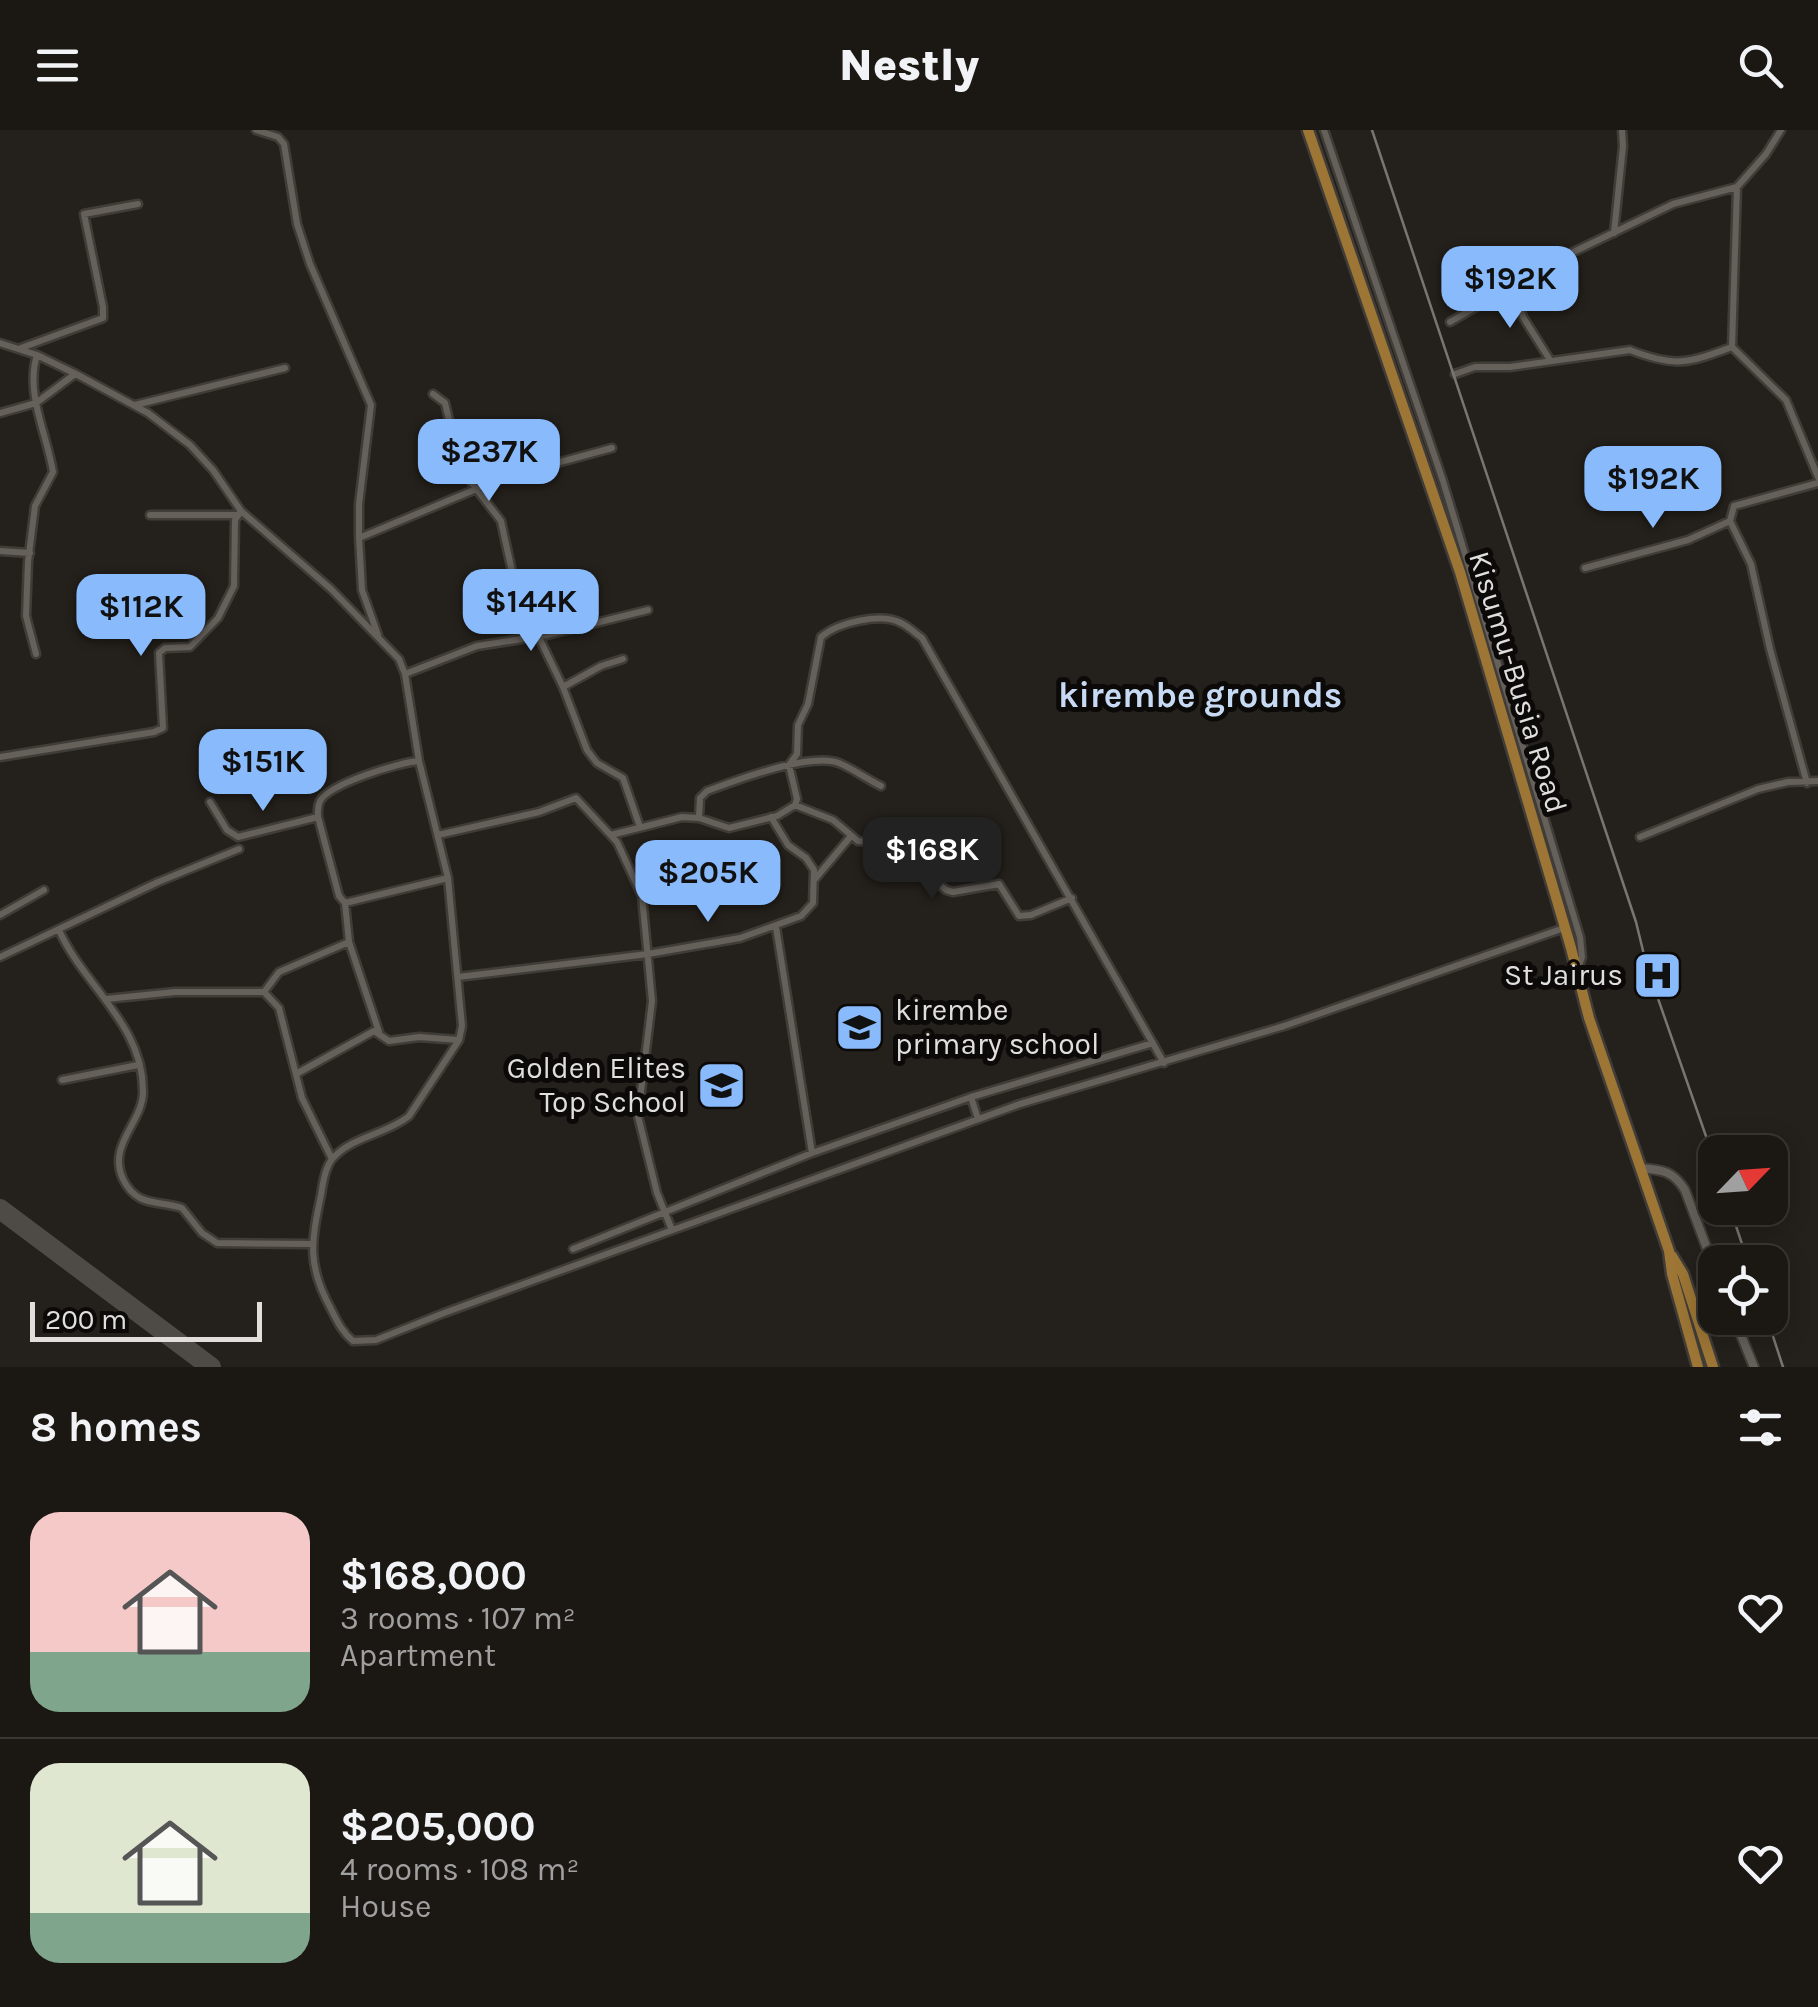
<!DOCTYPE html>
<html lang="en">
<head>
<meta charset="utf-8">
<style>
	:root { --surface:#1b1814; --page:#282522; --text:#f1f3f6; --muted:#a0a0a0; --line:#393734; --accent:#88bafc }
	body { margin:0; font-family:Karla,sans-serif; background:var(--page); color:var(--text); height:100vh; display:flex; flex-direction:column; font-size:38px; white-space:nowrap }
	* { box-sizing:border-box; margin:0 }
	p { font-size:32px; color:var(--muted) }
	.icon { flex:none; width:55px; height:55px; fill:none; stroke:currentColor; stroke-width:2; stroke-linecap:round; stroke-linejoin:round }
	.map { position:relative; height:1237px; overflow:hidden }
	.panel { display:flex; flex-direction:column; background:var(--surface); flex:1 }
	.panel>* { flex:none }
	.needle { width:65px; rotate:65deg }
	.buttons { position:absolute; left:1698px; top:1005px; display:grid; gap:20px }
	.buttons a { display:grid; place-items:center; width:90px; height:90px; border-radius:20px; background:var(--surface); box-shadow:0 5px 25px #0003,0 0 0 2px var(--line); font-size:50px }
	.scale { position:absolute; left:30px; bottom:25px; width:232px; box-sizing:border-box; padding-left:10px; border:5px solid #e1dfdc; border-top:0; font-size:28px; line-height:35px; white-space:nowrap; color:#e1dfdc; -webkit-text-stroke:8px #0c0a08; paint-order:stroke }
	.price { position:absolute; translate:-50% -85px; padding:0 22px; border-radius:20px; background:var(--accent); color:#111; font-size:32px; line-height:65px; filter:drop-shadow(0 2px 5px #0008) }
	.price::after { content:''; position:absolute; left:50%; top:60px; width:30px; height:22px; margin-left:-15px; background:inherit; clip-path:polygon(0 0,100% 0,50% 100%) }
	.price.active { background:#222; color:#fff }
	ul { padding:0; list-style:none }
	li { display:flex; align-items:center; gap:30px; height:250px; padding:0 30px }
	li+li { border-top:2px solid var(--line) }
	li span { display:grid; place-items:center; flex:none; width:280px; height:200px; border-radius:30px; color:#555 }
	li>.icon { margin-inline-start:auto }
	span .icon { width:120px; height:120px; fill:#fffc; stroke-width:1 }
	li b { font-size:42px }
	h2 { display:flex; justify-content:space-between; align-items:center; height:120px; padding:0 30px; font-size:42px }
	header { display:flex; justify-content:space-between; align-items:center; height:130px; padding:0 30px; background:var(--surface); font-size:45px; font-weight:800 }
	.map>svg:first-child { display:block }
</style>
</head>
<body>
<header><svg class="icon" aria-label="menu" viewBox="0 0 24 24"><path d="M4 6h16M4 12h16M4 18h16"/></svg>Nestly<svg class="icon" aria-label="search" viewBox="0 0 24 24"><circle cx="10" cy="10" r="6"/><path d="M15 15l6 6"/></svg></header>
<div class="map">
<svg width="1818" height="1237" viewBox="0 0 1818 1237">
	<rect width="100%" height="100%" fill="#24201b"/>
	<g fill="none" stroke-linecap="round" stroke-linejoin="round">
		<path stroke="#4e4b46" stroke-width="20" d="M 0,1079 L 211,1237"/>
		<defs>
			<path id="minor" d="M 256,0 L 278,7 L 284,14 L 297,94 L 310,134 L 371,275 L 359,374 L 359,408 L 362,460 L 378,505
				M 1324,0 L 1443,351 L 1580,807 L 1582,827 L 1578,838
				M 1737,57 L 1732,217 L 1786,270 L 1818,347
				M 1614,103 L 1623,16 L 1622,0
				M 1513,156 L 1523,187 L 1550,230
				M 1450,192 L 1561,128 L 1673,74 L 1737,57 L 1766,24 L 1781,0
				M 0,213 L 37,225 L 76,244 L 148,283 L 190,315 L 213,340 L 241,381 L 331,459 L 399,529 L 405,544 L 419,631 L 448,748 L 462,896 L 459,910 L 409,986 C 387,1004 351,1007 333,1028 C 325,1037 323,1053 321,1065 C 311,1113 307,1135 331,1179 C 337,1191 342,1202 353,1211 L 376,1210 L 444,1183 L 1020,974 L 1284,896 L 1564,798
				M 21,218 L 103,188 L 103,177 L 84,84 L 138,74
				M 1455,244 L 1475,237 L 1510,237 L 1630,220 C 1676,238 1688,233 1732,217
				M 433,264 L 445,273 L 461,339 L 501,391 L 516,460 L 563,557 L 587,620 L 597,633 L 623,648 L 640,697
				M 135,275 L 285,238
				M 0,283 L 36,273 L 75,244
				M 150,385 L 236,385
				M 359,408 L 505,347 L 612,318
				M 0,421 L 30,423
				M 1585,438 L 1688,410 L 1730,391
				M 36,524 L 26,486 L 28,432 L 35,376 L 53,342 C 47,304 25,263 37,225
				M 405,544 L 477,516 L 547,505 L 648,480
				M 563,557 L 601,536 L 623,529
				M 0,627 L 154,602 L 163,598 L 159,523 L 165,518 L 190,517 L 218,488 L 234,456 L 235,390 L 241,381
				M 419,631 C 400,632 329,654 320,671 C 317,677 318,681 318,687 L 339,766 L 345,773 L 448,748
				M 1807,653 L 1770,519 L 1751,434 L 1730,391 L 1734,376 L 1818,353
				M 210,672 L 227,700 L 238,707 L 318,687
				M 795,675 L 833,690 L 858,711 L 893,714 L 946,760 L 953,762 L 999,754 L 1019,786 L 1031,785 L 1072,768
				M 699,688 L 700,668 L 707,661 C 737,650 810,622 839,633 C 853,639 867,649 881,656
				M 438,705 L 539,682 L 576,668 L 617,712 L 642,766 L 652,871 L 638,986 L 657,1063 L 672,1100
				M 611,705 L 682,687 L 699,688 L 729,698 L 777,686 L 795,675 L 797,669 L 789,635 L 797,624 L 798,595 L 808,574 L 821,507 C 837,493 881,482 901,493 C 908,496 915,503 922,508 L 1164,933
				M 1640,707 L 1758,659 L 1788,652 L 1818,651
				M 815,749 L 851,706
				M 345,773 L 349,812 L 379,902
				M 0,785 L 44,760
				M 776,797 L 812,1023
				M 59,800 C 83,855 144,895 143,962 C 143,992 107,1015 123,1049 C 137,1078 159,1070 182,1078 L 202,1103 L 217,1113 L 311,1114
				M 0,827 L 158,752 L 239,719
				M 458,847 L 648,824 L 740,808 L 801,786 L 813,773 L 814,740 L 806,728 L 788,715 L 771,687
				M 264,862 L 279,842 L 349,812
				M 106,869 L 175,862 L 264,862 L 279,878 L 302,968 L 332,1029
				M 296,944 L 374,901 L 389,911 L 419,907 L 459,910
				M 62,950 L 138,935
				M 971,967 L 978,989
				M 573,1119 L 812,1023 L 971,967 L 1153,913"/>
			<path id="tertiary" d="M 1641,1038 C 1663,1040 1673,1041 1685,1060 L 1715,1140
				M 1734,1188 L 1754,1237"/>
			<path id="trunk" d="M 1308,0 L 1460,442 L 1571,818 L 1589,888 L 1669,1121 L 1672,1144 L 1698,1237
				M 1672,1126 L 1683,1144 L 1713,1237"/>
		</defs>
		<use href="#minor" stroke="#403d39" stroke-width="11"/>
		<use href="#tertiary" stroke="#403d39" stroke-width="12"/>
		<use href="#trunk" stroke="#403d39" stroke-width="15"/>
		<use href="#minor" stroke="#65605a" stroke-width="6"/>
		<use href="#tertiary" stroke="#65605a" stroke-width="8"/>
		<use href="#trunk" stroke="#9d7635" stroke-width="10"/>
		<path stroke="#797672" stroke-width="2.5" d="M 1372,0 L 1636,792 L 1647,837 L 1715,1032
			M 1730,1078 L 1748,1132
			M 1767,1188 L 1783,1237"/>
	</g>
	<defs>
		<symbol id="hospital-square" viewBox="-11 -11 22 22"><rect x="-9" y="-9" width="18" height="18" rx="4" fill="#88bafc" stroke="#0c0a08"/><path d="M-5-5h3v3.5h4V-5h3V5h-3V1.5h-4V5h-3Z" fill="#111"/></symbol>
		<symbol id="school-square" viewBox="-11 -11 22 22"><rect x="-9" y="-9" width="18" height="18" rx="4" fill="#88bafc" stroke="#0c0a08"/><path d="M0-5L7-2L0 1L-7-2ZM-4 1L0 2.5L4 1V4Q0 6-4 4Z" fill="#111"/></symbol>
	</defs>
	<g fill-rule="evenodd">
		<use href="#hospital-square" x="1630" y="818" width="55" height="55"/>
		<use href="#school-square" x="832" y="870" width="55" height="55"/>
		<use href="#school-square" x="694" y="928" width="55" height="55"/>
	</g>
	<g text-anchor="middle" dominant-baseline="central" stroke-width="10" stroke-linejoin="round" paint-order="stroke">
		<g font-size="30" fill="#e1dfdc" stroke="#0c0a08">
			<text transform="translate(1518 552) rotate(73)">Kisumu-Busia Road</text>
		</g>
		<g font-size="30" fill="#e1dfdc" stroke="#0c0a08" text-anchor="end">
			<text x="1623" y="845">St Jairus</text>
			<text x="895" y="880" text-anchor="start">kirembe<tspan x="895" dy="34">primary school</tspan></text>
			<text x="686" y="938">Golden Elites<tspan x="686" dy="34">Top School</tspan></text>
		</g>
		<g font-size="35" font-weight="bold" fill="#c7daf3" stroke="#0c0a08">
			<text x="1200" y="565">kirembe grounds</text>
		</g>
	</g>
</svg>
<div class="buttons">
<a><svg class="needle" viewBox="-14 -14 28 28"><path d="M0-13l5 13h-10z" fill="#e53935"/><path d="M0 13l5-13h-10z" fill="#a0a0a0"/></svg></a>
<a><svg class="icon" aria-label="locate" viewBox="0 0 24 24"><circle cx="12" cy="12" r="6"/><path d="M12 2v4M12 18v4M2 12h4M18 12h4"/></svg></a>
</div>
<div class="scale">200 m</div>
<b class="price" style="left:1510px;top:201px">$192K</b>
<b class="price" style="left:489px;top:374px">$237K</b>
<b class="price" style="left:1653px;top:401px">$192K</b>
<b class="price" style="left:531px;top:524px">$144K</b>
<b class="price" style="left:141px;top:529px">$112K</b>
<b class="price" style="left:263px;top:684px">$151K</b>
<b class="price active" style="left:932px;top:772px">$168K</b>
<b class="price" style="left:708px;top:795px">$205K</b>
</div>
<section class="panel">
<h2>8 homes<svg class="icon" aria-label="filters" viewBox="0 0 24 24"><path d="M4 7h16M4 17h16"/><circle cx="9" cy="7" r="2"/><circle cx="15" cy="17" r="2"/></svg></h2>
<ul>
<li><span style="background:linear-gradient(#f6c9c9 70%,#7fa58c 0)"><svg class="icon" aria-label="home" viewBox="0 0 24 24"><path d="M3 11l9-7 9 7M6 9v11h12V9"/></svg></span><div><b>$168,000</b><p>3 rooms · 107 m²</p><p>Apartment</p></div><svg class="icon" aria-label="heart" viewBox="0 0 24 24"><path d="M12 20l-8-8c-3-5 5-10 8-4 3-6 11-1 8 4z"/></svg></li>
<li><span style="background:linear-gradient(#dfe7d0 75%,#7fa58c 0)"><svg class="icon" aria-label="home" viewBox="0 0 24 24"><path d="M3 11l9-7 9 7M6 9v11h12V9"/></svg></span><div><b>$205,000</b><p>4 rooms · 108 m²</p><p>House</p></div><svg class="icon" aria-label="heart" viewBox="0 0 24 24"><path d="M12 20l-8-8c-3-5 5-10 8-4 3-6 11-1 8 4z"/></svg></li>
</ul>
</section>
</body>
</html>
